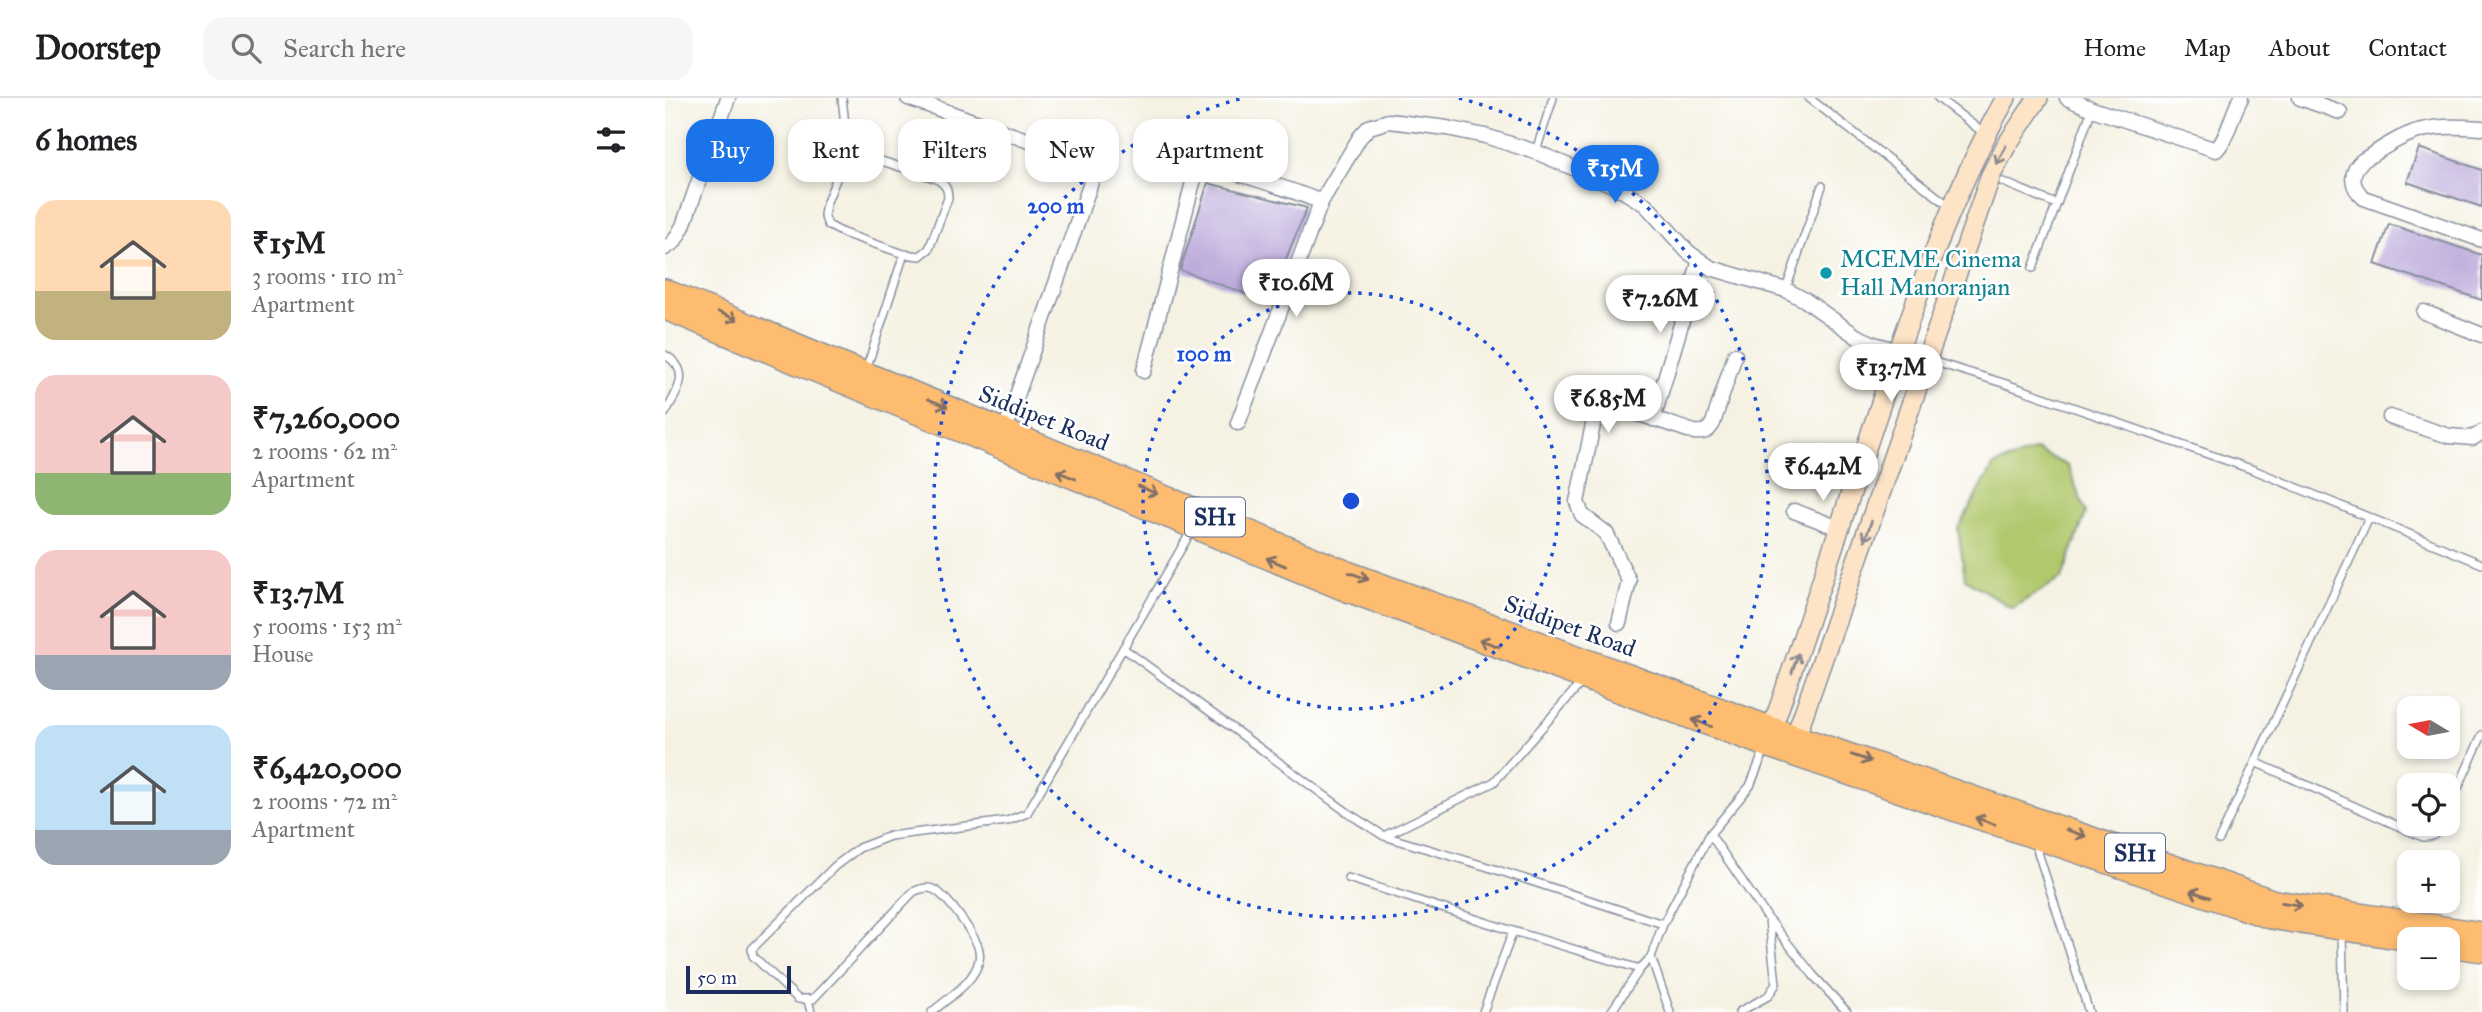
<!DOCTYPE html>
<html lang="en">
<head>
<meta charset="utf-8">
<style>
	:root { --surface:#fff; --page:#f6f6f6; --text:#202124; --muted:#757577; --line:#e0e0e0; --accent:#1a73e8 }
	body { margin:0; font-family:"IM FELL Great Primer",serif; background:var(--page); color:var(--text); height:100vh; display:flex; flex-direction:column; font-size:26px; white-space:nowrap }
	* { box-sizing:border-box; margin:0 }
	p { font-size:23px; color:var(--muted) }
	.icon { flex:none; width:38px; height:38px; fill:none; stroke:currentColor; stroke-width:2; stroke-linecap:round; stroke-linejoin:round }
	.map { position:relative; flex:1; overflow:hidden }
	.side { display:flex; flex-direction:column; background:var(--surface); width:665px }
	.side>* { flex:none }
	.guide { position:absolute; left:21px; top:21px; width:665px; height:63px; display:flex; gap:14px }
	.needle { width:46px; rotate:280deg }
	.buttons { position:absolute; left:1732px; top:598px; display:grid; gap:14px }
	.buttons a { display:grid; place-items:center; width:63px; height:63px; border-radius:14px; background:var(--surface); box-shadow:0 4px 10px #0003; font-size:35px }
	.scale { position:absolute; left:21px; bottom:18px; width:105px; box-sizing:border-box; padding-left:7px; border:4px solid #1b2f5e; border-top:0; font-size:19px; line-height:24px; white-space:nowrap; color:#1b2f5e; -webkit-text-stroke:5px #fff; paint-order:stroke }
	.price { position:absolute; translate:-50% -60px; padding:0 16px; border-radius:24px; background:#fff; color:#222; font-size:23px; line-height:46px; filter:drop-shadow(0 2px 4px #0008) }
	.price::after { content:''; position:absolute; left:50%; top:42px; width:21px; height:16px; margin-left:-10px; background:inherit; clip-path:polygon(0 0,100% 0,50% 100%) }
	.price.active { background:var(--accent); color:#fff }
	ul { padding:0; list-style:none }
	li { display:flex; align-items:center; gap:21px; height:175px; padding:0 35px }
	li span { display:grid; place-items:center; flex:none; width:196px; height:140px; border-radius:21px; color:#555 }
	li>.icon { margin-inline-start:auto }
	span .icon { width:84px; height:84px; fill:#fffc; stroke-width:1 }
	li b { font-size:30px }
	h2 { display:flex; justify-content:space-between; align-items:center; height:84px; padding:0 35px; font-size:30px }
	.pill { padding:0 24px; border-radius:21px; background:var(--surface); box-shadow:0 4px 10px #0003; font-size:24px; line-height:63px }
	.pill.active { background:var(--accent); color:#fff }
	header { display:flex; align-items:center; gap:42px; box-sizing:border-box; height:98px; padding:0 35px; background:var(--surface); border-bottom:2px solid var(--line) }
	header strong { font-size:33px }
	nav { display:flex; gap:38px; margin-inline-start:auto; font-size:24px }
	.search { width:490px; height:63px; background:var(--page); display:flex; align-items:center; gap:18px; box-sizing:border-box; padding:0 24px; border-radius:21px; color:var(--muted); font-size:26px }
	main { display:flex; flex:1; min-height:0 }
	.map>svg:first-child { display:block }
</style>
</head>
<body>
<header>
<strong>Doorstep</strong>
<div class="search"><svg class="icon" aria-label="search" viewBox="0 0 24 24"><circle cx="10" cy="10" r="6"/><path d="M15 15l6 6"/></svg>Search here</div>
<nav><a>Home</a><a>Map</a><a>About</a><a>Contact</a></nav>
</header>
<main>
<section class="side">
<h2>6 homes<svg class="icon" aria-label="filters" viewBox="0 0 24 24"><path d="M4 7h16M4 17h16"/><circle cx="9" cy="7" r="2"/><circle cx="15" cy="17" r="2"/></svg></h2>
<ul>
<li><span style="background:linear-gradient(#ffd9b3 65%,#c2b280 0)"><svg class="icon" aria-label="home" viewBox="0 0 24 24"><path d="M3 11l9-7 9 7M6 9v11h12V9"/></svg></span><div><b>₹15M</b><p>3 rooms · 110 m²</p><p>Apartment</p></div></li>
<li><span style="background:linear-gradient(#f6c9c9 70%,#8fb573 0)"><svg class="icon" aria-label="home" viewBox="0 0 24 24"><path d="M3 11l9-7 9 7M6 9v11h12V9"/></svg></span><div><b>₹7,260,000</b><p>2 rooms · 62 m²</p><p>Apartment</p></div></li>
<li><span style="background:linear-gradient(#f6c9c9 75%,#9aa5b1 0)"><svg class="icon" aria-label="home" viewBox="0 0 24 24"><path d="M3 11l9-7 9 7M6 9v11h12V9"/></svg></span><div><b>₹13.7M</b><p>5 rooms · 153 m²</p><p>House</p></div></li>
<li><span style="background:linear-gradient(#bfe0f5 75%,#9aa5b1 0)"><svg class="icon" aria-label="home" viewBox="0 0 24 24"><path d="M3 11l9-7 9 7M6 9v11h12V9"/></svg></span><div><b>₹6,420,000</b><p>2 rooms · 72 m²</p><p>Apartment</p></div></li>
</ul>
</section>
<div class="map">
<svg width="1817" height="914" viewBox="0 0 1817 914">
	<rect width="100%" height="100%" fill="#fff"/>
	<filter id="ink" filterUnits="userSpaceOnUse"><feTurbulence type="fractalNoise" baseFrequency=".0143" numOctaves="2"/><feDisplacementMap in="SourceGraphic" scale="14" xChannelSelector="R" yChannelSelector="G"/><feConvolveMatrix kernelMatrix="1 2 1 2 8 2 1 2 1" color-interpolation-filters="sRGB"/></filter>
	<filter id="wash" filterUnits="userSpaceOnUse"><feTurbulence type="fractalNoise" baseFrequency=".00686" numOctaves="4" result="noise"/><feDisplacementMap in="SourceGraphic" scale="28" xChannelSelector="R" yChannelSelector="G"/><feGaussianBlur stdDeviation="1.57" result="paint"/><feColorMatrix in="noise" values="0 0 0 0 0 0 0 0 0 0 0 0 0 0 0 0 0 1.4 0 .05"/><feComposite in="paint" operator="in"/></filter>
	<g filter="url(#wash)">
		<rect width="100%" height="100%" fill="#f5f2e3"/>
		<path fill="#b1c86d" stroke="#667c66" stroke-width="2" d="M 1371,352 L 1403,368 L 1421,415 L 1397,480 L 1347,510 L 1300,481 L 1293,430 L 1329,367 Z"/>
		<g id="blocks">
			<path fill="#bdabdb" d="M 1754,50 L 1817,72 L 1817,109 L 1742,84 Z
				M 543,85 L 642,110 L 603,204 L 515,172 Z
				M 1724,126 L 1817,157 L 1817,202 L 1710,166 Z"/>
		</g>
	</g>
	<g filter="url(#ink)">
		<use href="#blocks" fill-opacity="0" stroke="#8890a0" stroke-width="2"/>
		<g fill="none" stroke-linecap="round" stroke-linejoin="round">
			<defs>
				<path id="lane" d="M 177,0 L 183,52 L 272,81 C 280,87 283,90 283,100 L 264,151 L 255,158 L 239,156 L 201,272
					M 1144,0 L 1287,110
					M 1273,0 L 1320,36
					M 183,52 L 161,106 L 159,117 L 163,127 L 178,135 L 239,156
					M 871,53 L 888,0
					M 1338,84 L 1391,106
					M 1368,170 L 1427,11
					M 1121,191 L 1157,88
					M 1234,253 L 1338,285 L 1589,372 L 1817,466
					M 0,257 C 28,273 12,294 0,315
					M 458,550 L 686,717 L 719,738 L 829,684 L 917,584
					M 1590,664 L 1758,739 C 1768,739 1773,736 1777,726
					M 1783,712 L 1817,637
					M 1045,736 L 1104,822 L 1111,886 L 1103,898 L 1074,914
					M 719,738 L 823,769 L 998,826
					M 1554,742 L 1704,420
					M 1370,745 L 1424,914
					M 683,780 L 848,833 L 975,871
					M 1106,824 L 1148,877 L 1182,914
					M 1677,836 L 1679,914
					M 986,859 L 1005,914
					M 143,902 L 146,914
					M 267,914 C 283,900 310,884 314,862 C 315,857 314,850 312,846 C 306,833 282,797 268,791 C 261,788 254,791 248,794 L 148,901 L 133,901 L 88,858 L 87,851 L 170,768 L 194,750 L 225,738 L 342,723 L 362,715 L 527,432
					M 818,914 L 848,833
					M 946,914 L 975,871 L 986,859 L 998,826 L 1045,736 L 1085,688 L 1100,651"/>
				<path id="street" d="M 243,0 L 432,67 L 340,332
					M 1402,0 L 1427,11 L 1551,52 C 1564,39 1566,16 1576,0
					M 1635,0 L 1675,14
					M 1817,30 C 1757,26 1747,31 1697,63 C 1684,75 1686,89 1699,100 L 1817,142
					M 0,150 L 9,144 L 18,128 L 63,0
					M 1759,214 L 1817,237
					M 479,273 L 527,88 C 529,82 531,72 538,70 C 550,65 640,97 656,104
					M 1725,319 L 1784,338 L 1808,340 L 1817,334
					M 988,321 L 1035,162
					M 573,325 L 656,104 L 695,39 L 704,29 L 724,23 L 782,30 L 820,38 L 871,54 L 950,88 L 981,107 L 1023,154 L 1046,170 L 1121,192 L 1140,202 L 1191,238 L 1209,246 L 1234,253
					M 1129,413 L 1174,430
					M 954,525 L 964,483 L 941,435 L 917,417 L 912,404 L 930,317 C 933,313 932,312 938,311 C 956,307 1009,328 1029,334 C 1039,335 1043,334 1048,325 L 1070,257"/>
				<path id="secondary" d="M 1102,645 C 1141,533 1177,421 1215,308 C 1250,204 1286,96 1341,0
					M 1126,652 L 1326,77 L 1341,48 L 1373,0"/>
				<path id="primary" d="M 0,192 L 683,474 L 1108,630 L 1610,803 L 1817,835
					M 0,211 L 677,491 L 1101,648 L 1605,820 L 1745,842
					M 1783,848 L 1817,853"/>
			</defs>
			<use href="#lane" stroke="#8890a0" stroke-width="10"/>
			<use href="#street" stroke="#8890a0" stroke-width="17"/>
			<use href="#secondary" stroke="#8890a0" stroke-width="22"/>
			<use href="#primary" stroke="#8890a0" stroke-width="24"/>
			<use href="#lane" stroke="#fff" stroke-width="7"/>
			<use href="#street" stroke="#fff" stroke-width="14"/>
			<use href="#secondary" stroke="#fee4c6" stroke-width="19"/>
			<use href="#primary" stroke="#fdbc70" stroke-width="21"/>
		</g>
		<defs><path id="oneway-shaft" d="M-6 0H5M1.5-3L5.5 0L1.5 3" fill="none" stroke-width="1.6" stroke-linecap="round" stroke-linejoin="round" transform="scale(1.75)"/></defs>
		<g stroke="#8c8a92">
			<use href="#oneway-shaft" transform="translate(1336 57) rotate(118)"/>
			<use href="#oneway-shaft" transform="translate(1203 433) rotate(109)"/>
			<use href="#oneway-shaft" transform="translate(1130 565) rotate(-72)"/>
		</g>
		<g stroke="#816e66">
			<use href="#oneway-shaft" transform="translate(63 218) rotate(22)"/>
			<use href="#oneway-shaft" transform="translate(273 305) rotate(22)"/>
			<use href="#oneway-shaft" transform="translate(401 377) rotate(-158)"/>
			<use href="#oneway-shaft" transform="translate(483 392) rotate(23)"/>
			<use href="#oneway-shaft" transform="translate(611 464) rotate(-157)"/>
			<use href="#oneway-shaft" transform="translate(694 478) rotate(20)"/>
			<use href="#oneway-shaft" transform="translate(824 545) rotate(-160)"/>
			<use href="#oneway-shaft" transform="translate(1037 625) rotate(-160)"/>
			<use href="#oneway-shaft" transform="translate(1196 660) rotate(19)"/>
			<use href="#oneway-shaft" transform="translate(1320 723) rotate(-161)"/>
			<use href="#oneway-shaft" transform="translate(1411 735) rotate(19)"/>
			<use href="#oneway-shaft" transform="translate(1535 796) rotate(-161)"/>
			<use href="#oneway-shaft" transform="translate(1627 806) rotate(9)"/>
		</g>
	</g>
	<g fill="none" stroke="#1d4ed8" stroke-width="3.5" stroke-dasharray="3.5 7">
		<circle cx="686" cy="403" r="208"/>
		<path d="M794 0A417 417 0 1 1 578 0"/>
	</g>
	<circle fill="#0f9aa8" stroke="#fff" stroke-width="2.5" cx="1161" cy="175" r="7"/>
	<g text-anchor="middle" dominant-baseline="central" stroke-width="5" stroke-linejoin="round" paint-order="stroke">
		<g fill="#fff" stroke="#5f6d8e" stroke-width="2">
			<rect x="520" y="399.5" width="60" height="39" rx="5"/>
			<rect x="1440" y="735.5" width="60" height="39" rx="5"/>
		</g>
		<g font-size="23" font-weight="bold" fill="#1b2f5e">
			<text x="550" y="419">SH1</text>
			<text x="1470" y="755">SH1</text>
		</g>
		<g font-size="24" fill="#0d838f" stroke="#fff" text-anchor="start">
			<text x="1175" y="161">MCEME Cinema<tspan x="1175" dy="28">Hall Manoranjan</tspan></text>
		</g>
		<g font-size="24" fill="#1b2f5e" stroke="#fff">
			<text transform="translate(379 320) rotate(22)">Siddipet Road</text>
			<text transform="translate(905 528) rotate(20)">Siddipet Road</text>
		</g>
	</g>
	<circle cx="686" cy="403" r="10" fill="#1d4ed8" stroke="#fff" stroke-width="3.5"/>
	<g font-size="21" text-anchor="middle" font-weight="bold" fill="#1d4ed8" stroke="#fff" stroke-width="5" stroke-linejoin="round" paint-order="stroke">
		<text x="391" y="115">200 m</text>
		<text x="539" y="263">100 m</text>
	</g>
</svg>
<div class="buttons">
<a><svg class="needle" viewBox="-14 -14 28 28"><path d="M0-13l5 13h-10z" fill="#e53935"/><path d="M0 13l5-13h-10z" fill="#757577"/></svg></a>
<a><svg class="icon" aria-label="locate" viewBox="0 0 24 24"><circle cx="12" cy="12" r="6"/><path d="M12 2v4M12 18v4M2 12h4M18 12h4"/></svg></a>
<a>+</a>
<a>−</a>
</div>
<div class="scale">50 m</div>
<b class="price active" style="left:950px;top:107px">₹15M</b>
<b class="price" style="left:631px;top:221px">₹10.6M</b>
<b class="price" style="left:995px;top:237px">₹7.26M</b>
<b class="price" style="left:1226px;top:306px">₹13.7M</b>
<b class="price" style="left:943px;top:337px">₹6.85M</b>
<b class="price" style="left:1158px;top:405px">₹6.42M</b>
<div class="guide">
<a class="pill active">Buy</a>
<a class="pill">Rent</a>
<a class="pill">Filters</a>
<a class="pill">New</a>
<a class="pill">Apartment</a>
</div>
</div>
</main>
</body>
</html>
